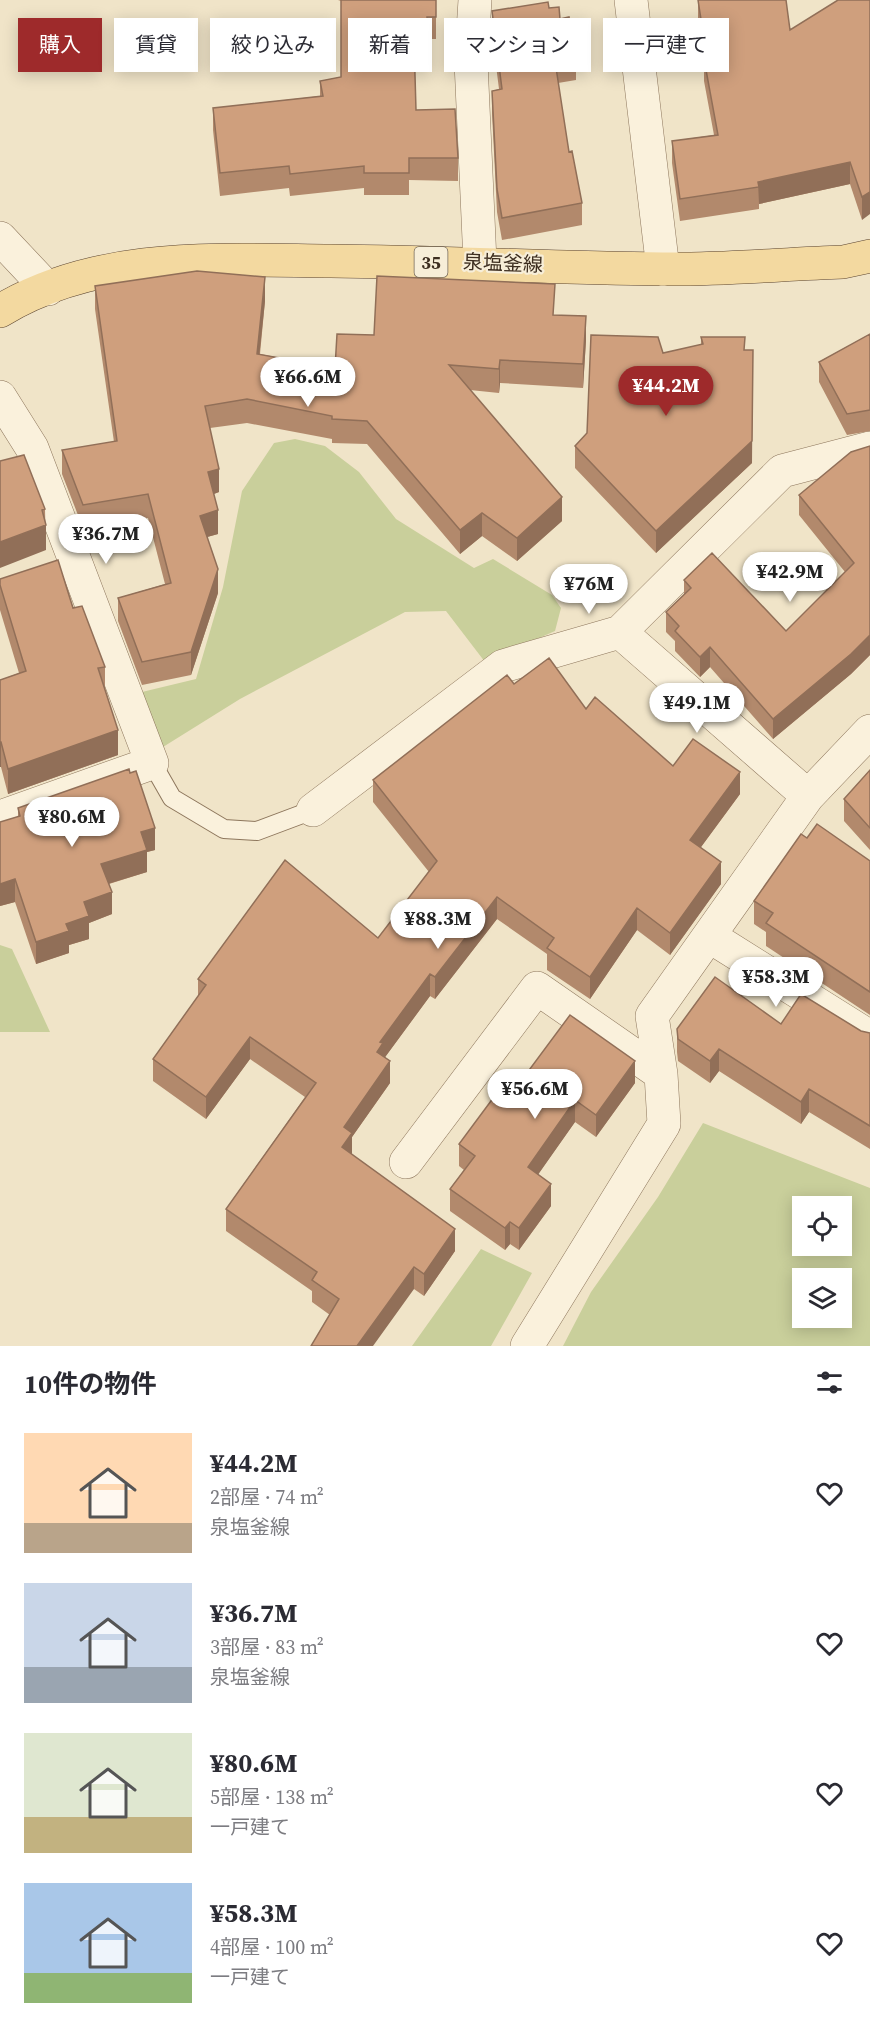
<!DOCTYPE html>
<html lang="ja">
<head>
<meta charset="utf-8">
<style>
	:root { --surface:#fff; --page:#f2f2f3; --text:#2b2b33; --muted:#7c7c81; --accent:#9e2a2b }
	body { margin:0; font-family:"Source Serif 4","Noto Sans JP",serif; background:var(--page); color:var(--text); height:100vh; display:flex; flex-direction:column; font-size:22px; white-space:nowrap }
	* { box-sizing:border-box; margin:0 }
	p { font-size:20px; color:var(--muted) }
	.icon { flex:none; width:33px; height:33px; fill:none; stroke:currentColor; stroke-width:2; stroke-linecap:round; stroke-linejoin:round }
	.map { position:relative; height:1346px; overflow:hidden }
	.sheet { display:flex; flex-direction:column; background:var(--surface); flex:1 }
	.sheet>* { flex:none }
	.guide { position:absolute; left:18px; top:18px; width:834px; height:54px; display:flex; gap:12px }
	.fabs { position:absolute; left:792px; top:1196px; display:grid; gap:12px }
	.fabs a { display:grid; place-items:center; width:60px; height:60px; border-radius:0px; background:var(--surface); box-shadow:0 3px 15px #0003; font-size:30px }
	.price { position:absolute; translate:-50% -51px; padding:0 14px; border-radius:21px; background:#fff; color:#222; font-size:20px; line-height:39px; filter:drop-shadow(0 2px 3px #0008) }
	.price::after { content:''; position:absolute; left:50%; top:36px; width:18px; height:14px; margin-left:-9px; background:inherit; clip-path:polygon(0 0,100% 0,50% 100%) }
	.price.selected { background:var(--accent); color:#fff }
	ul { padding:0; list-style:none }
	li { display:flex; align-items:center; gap:18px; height:150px; padding:0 24px }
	li span { display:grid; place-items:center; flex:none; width:168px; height:120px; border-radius:0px; color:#555 }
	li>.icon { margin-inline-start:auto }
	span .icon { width:72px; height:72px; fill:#fffc; stroke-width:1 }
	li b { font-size:26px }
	h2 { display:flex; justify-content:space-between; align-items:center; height:72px; padding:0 24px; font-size:26px }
	.tag { padding:0 21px; border-radius:0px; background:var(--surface); box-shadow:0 3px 15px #0003; font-size:21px; line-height:54px }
	.tag.selected { background:var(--accent); color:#fff }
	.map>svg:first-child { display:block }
</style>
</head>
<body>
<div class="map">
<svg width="870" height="1346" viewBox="0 0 870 1346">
	<rect width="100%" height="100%" fill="#f0e4c8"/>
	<path fill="#c9cf9b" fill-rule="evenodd" d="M 295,439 L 325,446 L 359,472 L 396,519 L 474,568 L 493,559 L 552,595 L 561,608 L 555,631 L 485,662 L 446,611 L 405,612 L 240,699 L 163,747 L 142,692 L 196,679 L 223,587 L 242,491 L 274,443 Z
		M 0,945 L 12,949 L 50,1032 L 0,1032 Z
		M 703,1123 L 870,1188 L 870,1346 L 563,1346 L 591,1292 L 658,1197 ZM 802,1206 L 842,1206 L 842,1245 L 802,1245 ZM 802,1278 L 842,1278 L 842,1317 L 802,1317 Z
		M 481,1249 L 532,1273 L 491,1346 L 412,1346 Z"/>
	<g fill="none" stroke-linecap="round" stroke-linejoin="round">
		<defs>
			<path id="lane" d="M 152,763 L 172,798 L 224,829 L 257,831 L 313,810"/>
			<path id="street" d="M 475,0 L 471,62 L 480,262
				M 631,0 L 663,269
				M 0,238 L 48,289
				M 0,397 L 32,448 L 152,763 L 0,817
				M 620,632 L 808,796
				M 313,810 L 503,666 L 620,632 L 782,471 L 870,448
				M 709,936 L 870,1037
				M 406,1162 L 537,988 L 661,1074
				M 527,1346 L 664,1124 L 661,1074 L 652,1016 L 808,796 L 870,731"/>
			<path id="primary" d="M 0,311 C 98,251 221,260 331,261 C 442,262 552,268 662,269 C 722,270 783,264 843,262 L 870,256"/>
		</defs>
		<use href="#lane" stroke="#8d765c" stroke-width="20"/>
		<use href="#street" stroke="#8d765c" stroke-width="34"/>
		<use href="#primary" stroke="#5b4430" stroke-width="34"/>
		<use href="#lane" stroke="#faf1dc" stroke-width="18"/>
		<use href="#street" stroke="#faf1dc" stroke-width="33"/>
		<use href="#primary" stroke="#f3d9a0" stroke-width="33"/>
	</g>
	<path fill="#b2896c" d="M 338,0 L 436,0 L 436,39 L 427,39 L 427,62 L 414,62 L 416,110 L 458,158 L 458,181 L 409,180 L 409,195 L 364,195 L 364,188 L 290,196 L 289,188 L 220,196 L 213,130 L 213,108 L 320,96 L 320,81 L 341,77 L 341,1 Z
		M 698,0 L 790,30 L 870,0 L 862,220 L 850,184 L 759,204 L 759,209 L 680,221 L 672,163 L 672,141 L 714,135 L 704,81 L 704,61 L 698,22 Z
		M 549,8 L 560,19 L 576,57 L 576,80 L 558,83 L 569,152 L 582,203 L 582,225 L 502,240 L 497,212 L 492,113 L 492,91 L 499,89 L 492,34 L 492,11 Z
		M 95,286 L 265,301 L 260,354 L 335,368 L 374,335 L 554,315 L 586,340 L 583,388 L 500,383 L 499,393 L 470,390 L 562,521 L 517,561 L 482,536 L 460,554 L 367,444 L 332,443 L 332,439 L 247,423 L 210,428 L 219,492 L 214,494 L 218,534 L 207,537 L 218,593 L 191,675 L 142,685 L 118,621 L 118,598 L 165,584 L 148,518 L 83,528 L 62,474 L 62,450 L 114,442 L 95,309 Z
		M 870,334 L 870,431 L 847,435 L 819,382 L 819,362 Z
		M 701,337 L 745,350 L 752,463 L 656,553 L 575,468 L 575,446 L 663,353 L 701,345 Z
		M 870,446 L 870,655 L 851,674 L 773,739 L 710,667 L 700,677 L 675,651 L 675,641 L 666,632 L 666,612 L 684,595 L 684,580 L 786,631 L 845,572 L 799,515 L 799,495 Z
		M 0,461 L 45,509 L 46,550 Z
		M 0,579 L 73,608 L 105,667 L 105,690 L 118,755 L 8,794 L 1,767 L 0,767 L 0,680 L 19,673 L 0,610 Z
		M 514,684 L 586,709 L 673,766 L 740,794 L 701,847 L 721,884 L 670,955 L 637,930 L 590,999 L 547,970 L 547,954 L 497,919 L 435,999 L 430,996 L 385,1057 L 390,1083 L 352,1137 L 352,1155 L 455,1251 L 424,1296 L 414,1289 L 330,1315 L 312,1302 L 312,1291 L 226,1231 L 226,1209 L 305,1097 L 250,1059 L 206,1119 L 153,1081 L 153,1059 L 198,997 L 198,979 L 378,938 L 429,872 L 373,802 L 373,780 Z
		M 870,770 L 870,850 L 844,821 L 844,799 Z
		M 18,808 L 155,850 L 147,852 L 147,872 L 109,884 L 112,914 L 89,923 L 89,939 L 69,945 L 69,953 L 36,964 L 15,902 L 0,906 L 18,816 Z
		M 807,838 L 870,861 L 870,1015 L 766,946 L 766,932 L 754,924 L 754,901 Z
		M 781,1024 L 861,1031 L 870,1033 L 870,1149 L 809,1112 L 801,1124 L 719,1071 L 710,1083 L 678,1061 L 677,1052 L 677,1029 Z
		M 524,1077 L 635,1083 L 596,1137 L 575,1122 L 538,1174 L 551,1206 L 519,1250 L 510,1244 L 505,1250 L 450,1211 L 450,1189 L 464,1170 L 459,1166 L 459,1144 Z"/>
	<path fill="#916f58" d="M 850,162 L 850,184 L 759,204 L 758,182 Z
		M 870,192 L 870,214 L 862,220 L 862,197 Z
		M 265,277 L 265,301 L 257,377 L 257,354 Z
		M 586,316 L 586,340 L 583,388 L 583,364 Z
		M 753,350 L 752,463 L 656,553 L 656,531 Z
		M 500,360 L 500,383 L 499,393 L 499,369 Z
		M 219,469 L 219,492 L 208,496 L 208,472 Z
		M 562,497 L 562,521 L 517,561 L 517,538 Z
		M 218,510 L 218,534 L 200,539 L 200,516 Z
		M 482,513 L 482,536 L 460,554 L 460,530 Z
		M 46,525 L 46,550 L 0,568 L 0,542 Z
		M 218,569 L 218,593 L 191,675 L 191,652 Z
		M 870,635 L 870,655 L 851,674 L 773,739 L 773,719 Z
		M 710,647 L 710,667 L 700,677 L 700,657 Z
		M 118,730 L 118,755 L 8,794 L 8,769 Z
		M 0,742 L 1,742 L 1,767 L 0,767 Z
		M 740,772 L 740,794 L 690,862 L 690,840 Z
		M 155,828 L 155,850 L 147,852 L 147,872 L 101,886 L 101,864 L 141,832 Z
		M 721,862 L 721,884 L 670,955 L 670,933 Z
		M 15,879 L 15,902 L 0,906 L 0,884 Z
		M 112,892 L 112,914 L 89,923 L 89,939 L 69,945 L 69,953 L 36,964 L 36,942 L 84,902 Z
		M 497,897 L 497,919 L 435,999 L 435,977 Z
		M 637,908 L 637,930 L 590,999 L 590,977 Z
		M 430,974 L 430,996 L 383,1060 L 377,1052 L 380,1042 Z
		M 250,1037 L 250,1059 L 206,1119 L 206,1097 Z
		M 719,1049 L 719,1071 L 710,1083 L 710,1061 Z
		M 390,1061 L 390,1083 L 352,1137 L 352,1155 L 342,1147 L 344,1127 Z
		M 635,1061 L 635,1083 L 596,1137 L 596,1115 Z
		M 809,1089 L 809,1112 L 801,1124 L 801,1102 Z
		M 575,1100 L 575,1122 L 528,1189 L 528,1167 Z
		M 551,1184 L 551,1206 L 519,1250 L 519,1228 Z
		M 510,1222 L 510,1244 L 505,1250 L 505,1228 Z
		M 455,1229 L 455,1251 L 424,1296 L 424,1274 Z
		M 414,1267 L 414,1289 L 373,1346 L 357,1346 Z"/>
	<path fill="#cf9f7d" stroke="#916f58" stroke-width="1.5" d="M 341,0 L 436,0 L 436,17 L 427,17 L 427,40 L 414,40 L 416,110 L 455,109 L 458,158 L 409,158 L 409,173 L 364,173 L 364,166 L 290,174 L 289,166 L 220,173 L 213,108 L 323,96 L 320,81 L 341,77 Z
		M 698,0 L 786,0 L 790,30 L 838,0 L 870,0 L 870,192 L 862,197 L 850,162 L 758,182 L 759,187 L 680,199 L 672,141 L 718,135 L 704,59 L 707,58 Z
		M 548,2 L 549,8 L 559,7 L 560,19 L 569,17 L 576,57 L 555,61 L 569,152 L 572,151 L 582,203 L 502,218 L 497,189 L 492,91 L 502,89 L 492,11 Z
		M 197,271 L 265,277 L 257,354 L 335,368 L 337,334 L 374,335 L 377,276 L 555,284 L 553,315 L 586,316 L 583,364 L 500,360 L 499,369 L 449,365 L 562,497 L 517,538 L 482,513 L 460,530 L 367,421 L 332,419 L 332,416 L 247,399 L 205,406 L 219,469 L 208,472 L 218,510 L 200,516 L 218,569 L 191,652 L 142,662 L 118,598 L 171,583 L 148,494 L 83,505 L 62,450 L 117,441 L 95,286 Z
		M 870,334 L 870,410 L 847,414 L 819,362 Z
		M 591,335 L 658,337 L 663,353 L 703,344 L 701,337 L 745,337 L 744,350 L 753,350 L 752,441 L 656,531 L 575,446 L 587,433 Z
		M 870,446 L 870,635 L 851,654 L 773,719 L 710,647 L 700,657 L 697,654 L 675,631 L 679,626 L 666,612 L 691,588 L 684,580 L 712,553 L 786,631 L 854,563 L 799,495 L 851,452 Z
		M 24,455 L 45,509 L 42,510 L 46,525 L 0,542 L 0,461 Z
		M 58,560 L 73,608 L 82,606 L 105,667 L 98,668 L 118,730 L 8,769 L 1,742 L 0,742 L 0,680 L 26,671 L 0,585 L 0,579 Z
		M 549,658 L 586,709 L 595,697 L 673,766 L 693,739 L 740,772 L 690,840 L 721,862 L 670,933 L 637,908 L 590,977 L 547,948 L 554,938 L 497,897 L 435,977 L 430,974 L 380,1042 L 383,1043 L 377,1052 L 390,1061 L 344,1127 L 352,1133 L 342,1147 L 455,1229 L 424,1274 L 414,1267 L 357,1346 L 311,1346 L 339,1299 L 312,1280 L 317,1272 L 226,1209 L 316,1083 L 250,1037 L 206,1097 L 153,1059 L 206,985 L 198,979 L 285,860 L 378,938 L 437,861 L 373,780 L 507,675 L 514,684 Z
		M 129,769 L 130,773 L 136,771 L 155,828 L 141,832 L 147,850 L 101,864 L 112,892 L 84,902 L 89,916 L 66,924 L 69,931 L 36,942 L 15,879 L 0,884 L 0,822 L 20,816 L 18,808 Z
		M 870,770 L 870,828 L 844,799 Z
		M 817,824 L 870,861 L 870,992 L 766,923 L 773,913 L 754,901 L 801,834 L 807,838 Z
		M 715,977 L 781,1024 L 801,994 L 861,1031 L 870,1033 L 870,1126 L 809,1089 L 801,1102 L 719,1049 L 710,1061 L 678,1039 L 677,1029 Z
		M 570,1015 L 635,1061 L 596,1115 L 575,1100 L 528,1167 L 551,1184 L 519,1228 L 510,1222 L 505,1228 L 450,1189 L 475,1156 L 459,1144 L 514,1070 L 524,1077 Z"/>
	<g text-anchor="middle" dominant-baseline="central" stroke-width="4.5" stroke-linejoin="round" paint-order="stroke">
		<rect fill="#f7eed8" stroke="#756857" stroke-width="1.5" x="414.5" y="247" width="33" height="30" rx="4.5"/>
		<g font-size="18" font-weight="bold" fill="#3d2e20">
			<text x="431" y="262">35</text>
		</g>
		<g font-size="20" fill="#3d2e20" stroke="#f7eed8">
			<text transform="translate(503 263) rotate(2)">泉塩釜線</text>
		</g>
	</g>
</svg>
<div class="fabs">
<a><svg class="icon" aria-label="locate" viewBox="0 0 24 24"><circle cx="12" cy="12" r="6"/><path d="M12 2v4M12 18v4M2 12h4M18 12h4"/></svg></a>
<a><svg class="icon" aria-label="layers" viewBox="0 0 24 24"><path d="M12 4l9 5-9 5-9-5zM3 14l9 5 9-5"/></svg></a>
</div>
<b class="price" style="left:308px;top:408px">¥66.6M</b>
<b class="price selected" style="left:666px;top:417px">¥44.2M</b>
<b class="price" style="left:106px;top:565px">¥36.7M</b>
<b class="price" style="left:790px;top:603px">¥42.9M</b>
<b class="price" style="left:589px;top:615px">¥76M</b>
<b class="price" style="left:697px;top:734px">¥49.1M</b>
<b class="price" style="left:72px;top:848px">¥80.6M</b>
<b class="price" style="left:438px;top:950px">¥88.3M</b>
<b class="price" style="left:776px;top:1008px">¥58.3M</b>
<b class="price" style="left:535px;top:1120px">¥56.6M</b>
<div class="guide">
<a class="tag selected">購入</a>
<a class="tag">賃貸</a>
<a class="tag">絞り込み</a>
<a class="tag">新着</a>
<a class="tag">マンション</a>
<a class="tag">一戸建て</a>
</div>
</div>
<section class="sheet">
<h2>10件の物件<svg class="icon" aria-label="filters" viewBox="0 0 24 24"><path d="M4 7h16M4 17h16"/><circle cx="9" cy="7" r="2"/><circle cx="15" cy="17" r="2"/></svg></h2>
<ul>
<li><span style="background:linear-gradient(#ffd9b3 75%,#b9a48a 0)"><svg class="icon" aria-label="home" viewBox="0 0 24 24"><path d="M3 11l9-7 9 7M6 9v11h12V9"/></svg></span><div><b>¥44.2M</b><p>2部屋 · 74 m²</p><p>泉塩釜線</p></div><svg class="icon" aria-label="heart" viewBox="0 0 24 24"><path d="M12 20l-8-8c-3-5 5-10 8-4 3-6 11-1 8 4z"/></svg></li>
<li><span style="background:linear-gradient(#c9d6e8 70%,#9aa5b1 0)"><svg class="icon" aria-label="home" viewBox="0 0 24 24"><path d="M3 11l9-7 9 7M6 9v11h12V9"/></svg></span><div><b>¥36.7M</b><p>3部屋 · 83 m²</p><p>泉塩釜線</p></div><svg class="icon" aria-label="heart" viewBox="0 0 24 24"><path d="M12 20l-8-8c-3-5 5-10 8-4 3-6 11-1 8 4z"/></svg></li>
<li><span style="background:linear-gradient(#dfe7d0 70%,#c2b280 0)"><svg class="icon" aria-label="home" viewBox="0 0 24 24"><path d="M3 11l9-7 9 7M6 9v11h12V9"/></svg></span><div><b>¥80.6M</b><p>5部屋 · 138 m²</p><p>一戸建て</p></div><svg class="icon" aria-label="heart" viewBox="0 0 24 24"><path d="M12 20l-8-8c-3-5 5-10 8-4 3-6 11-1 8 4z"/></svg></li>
<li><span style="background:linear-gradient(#a9c7e8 75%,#8fb573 0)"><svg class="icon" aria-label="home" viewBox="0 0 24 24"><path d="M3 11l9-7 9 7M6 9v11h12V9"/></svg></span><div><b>¥58.3M</b><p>4部屋 · 100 m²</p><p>一戸建て</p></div><svg class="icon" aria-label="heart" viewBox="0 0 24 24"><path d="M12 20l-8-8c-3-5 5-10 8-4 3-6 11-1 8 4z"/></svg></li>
</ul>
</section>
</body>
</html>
